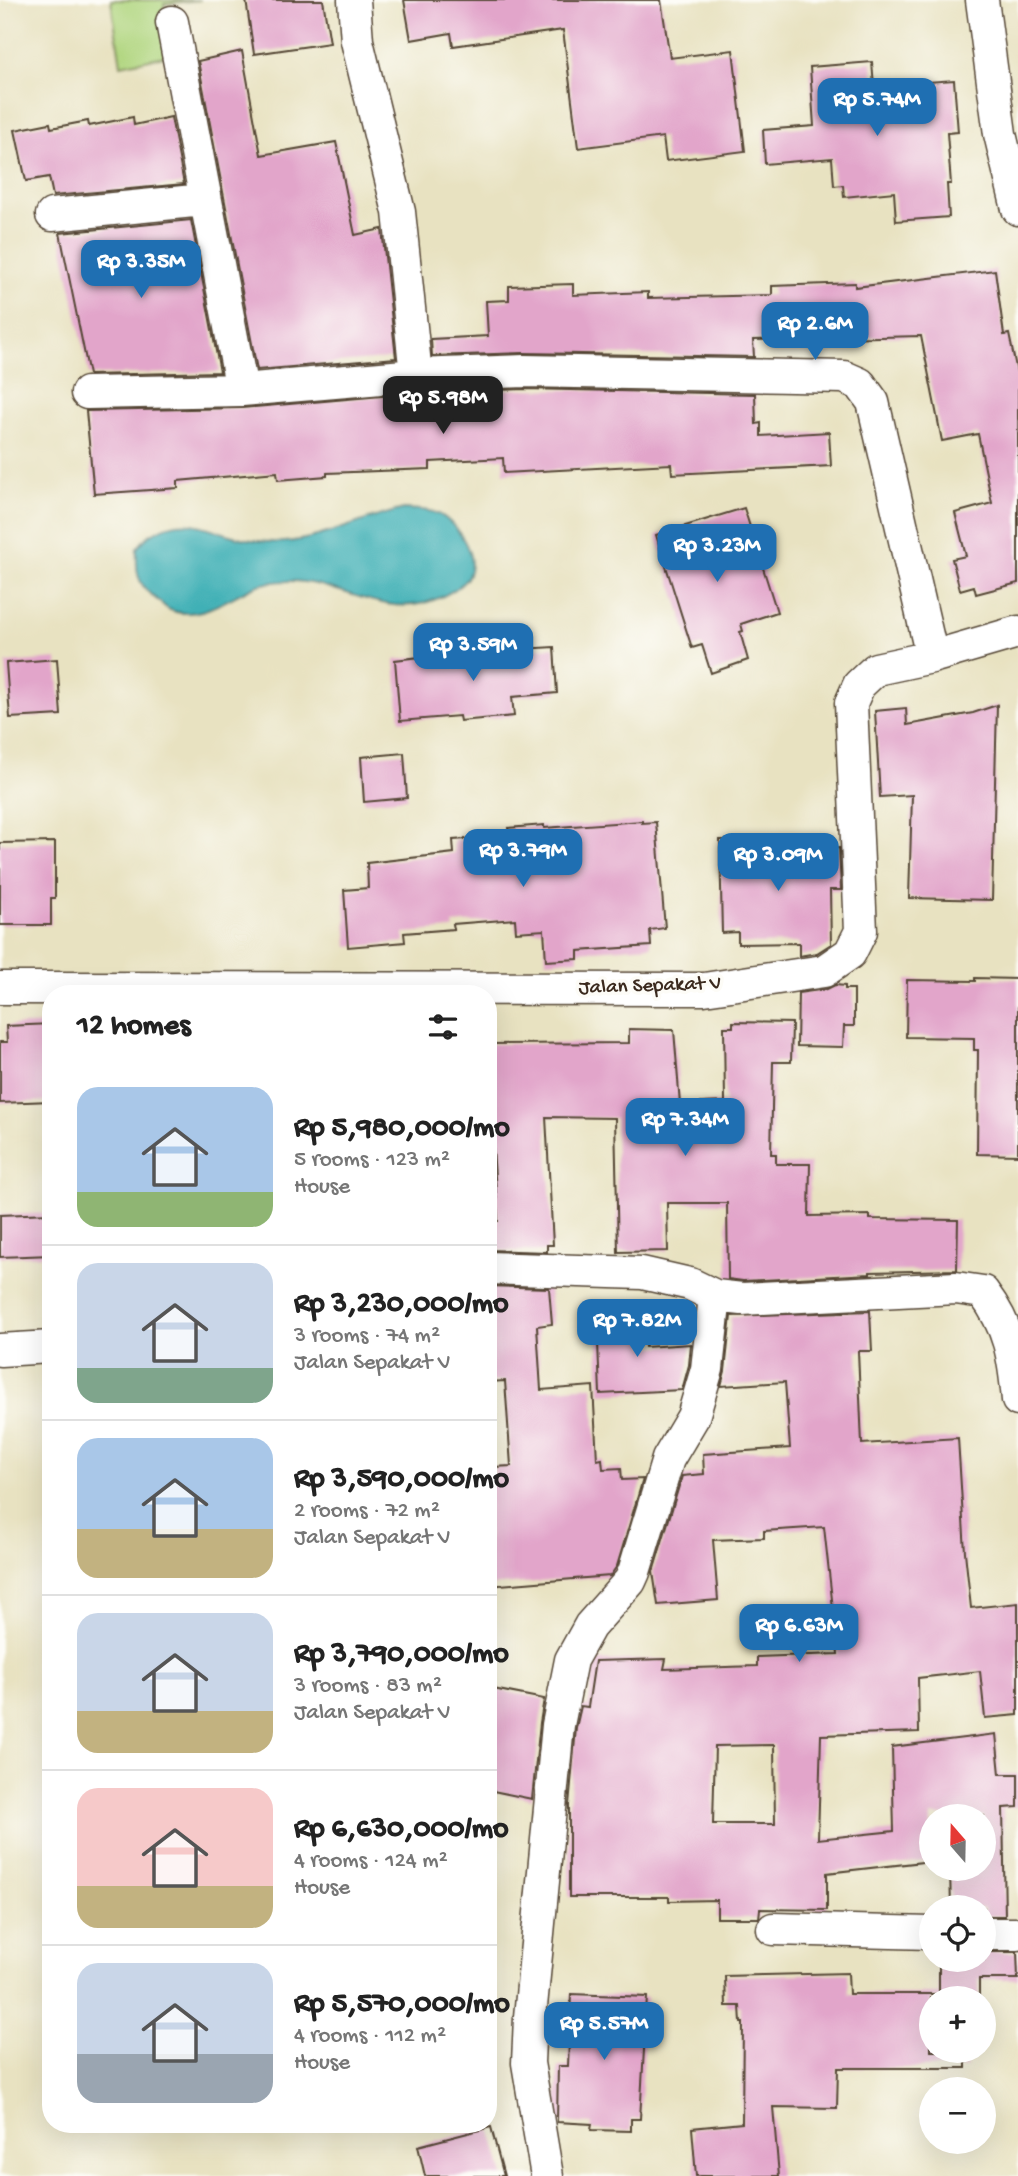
<!DOCTYPE html>
<html lang="en">
<head>
<meta charset="utf-8">
<style>
	:root { --surface:#fff; --page:#f2f2f2; --text:#222; --muted:#767676; --line:#e0e0e0; --accent:#1f6fb2 }
	body { margin:0; font-family:"Gochi Hand",sans-serif; background:var(--page); color:var(--text); height:100vh; display:flex; flex-direction:column; font-size:26px; white-space:nowrap }
	* { box-sizing:border-box; margin:0 }
	p { font-size:23px; color:var(--muted) }
	.icon { flex:none; width:38px; height:38px; fill:none; stroke:currentColor; stroke-width:2; stroke-linecap:round; stroke-linejoin:round }
	.map { position:relative; flex:1; overflow:hidden }
	.sheet { position:absolute; left:42px; top:985px; width:455px; height:1148px; display:flex; flex-direction:column; background:var(--surface); border-radius:28px; box-shadow:0 7px 28px #0002 }
	.sheet>* { flex:none }
	.needle { width:46px; rotate:340deg }
	.controls { position:absolute; left:919px; top:1804px; display:grid; gap:14px }
	.controls a { display:grid; place-items:center; width:77px; height:77px; border-radius:50%; background:var(--surface); box-shadow:0 7px 28px #0002; font-size:35px }
	.price { position:absolute; translate:-50% -60px; padding:0 16px; border-radius:14px; background:var(--accent); color:#fff; font-size:23px; line-height:46px; filter:drop-shadow(0 2px 4px #0008) }
	.price::after { content:''; position:absolute; left:50%; top:42px; width:21px; height:16px; margin-left:-10px; background:inherit; clip-path:polygon(0 0,100% 0,50% 100%) }
	.price.current { background:#222; color:#fff }
	ul { padding:0; list-style:none }
	li { display:flex; align-items:center; gap:21px; height:175px; padding:0 35px }
	li+li { border-top:2px solid var(--line) }
	li span { display:grid; place-items:center; flex:none; width:196px; height:140px; border-radius:21px; color:#555 }
	li>.icon { margin-inline-start:auto }
	span .icon { width:84px; height:84px; fill:#fffc; stroke-width:1 }
	li b { font-size:30px }
	h2 { display:flex; justify-content:space-between; align-items:center; height:84px; padding:0 35px; font-size:30px }
	.map>svg:first-child { display:block }
</style>
</head>
<body>
<div class="map">
<svg width="1018" height="2176" viewBox="0 0 1018 2176">
	<rect width="100%" height="100%" fill="#fdfcf7"/>
	<filter id="ink" filterUnits="userSpaceOnUse"><feTurbulence type="fractalNoise" baseFrequency=".0143" numOctaves="2"/><feDisplacementMap in="SourceGraphic" scale="14" xChannelSelector="R" yChannelSelector="G"/><feConvolveMatrix kernelMatrix="1 2 1 2 8 2 1 2 1" color-interpolation-filters="sRGB"/></filter>
	<filter id="wash" filterUnits="userSpaceOnUse"><feTurbulence type="fractalNoise" baseFrequency=".00686" numOctaves="4" result="noise"/><feDisplacementMap in="SourceGraphic" scale="28" xChannelSelector="R" yChannelSelector="G"/><feGaussianBlur stdDeviation="1.57" result="paint"/><feColorMatrix in="noise" values="0 0 0 0 0 0 0 0 0 0 0 0 0 0 0 0 0 1.4 0 .05"/><feComposite in="paint" operator="in"/></filter>
	<g filter="url(#wash)">
		<rect width="100%" height="100%" fill="#e8e2c1"/>
		<path fill="#b1d680" stroke="#76804f" stroke-width="2" d="M 111,0 L 201,0 L 164,4 L 169,55 L 121,65 Z"/>
		<path fill="#40b0b6" stroke="#3e6d6a" stroke-width="2" d="M 404,509 C 414,510 427,509 436,513 C 455,520 477,553 469,574 C 464,587 443,597 431,601 C 382,618 337,581 290,581 C 279,581 263,583 253,587 C 228,598 197,623 168,609 C 164,606 160,602 156,599 C 136,584 136,571 137,548 C 142,543 147,536 153,533 C 189,511 212,533 246,539 C 258,541 272,543 284,542 C 320,540 366,517 404,509 Z"/>
		<g id="blocks">
			<path fill="#e2a5ca" fill-rule="evenodd" d="M 246,0 L 323,0 L 330,43 L 254,54 Z
				M 404,0 L 661,0 L 670,58 L 733,50 L 745,151 L 666,161 L 663,137 L 578,148 L 563,30 L 453,46 L 451,33 L 411,40 Z
				M 242,51 L 261,155 L 336,142 L 355,235 L 382,229 L 396,358 L 257,370 L 198,61 Z
				M 872,62 L 874,86 L 954,80 L 958,132 L 947,133 L 951,184 L 947,184 L 949,217 L 896,221 L 894,192 L 844,197 L 843,185 L 834,186 L 832,158 L 765,164 L 763,130 L 814,126 L 810,67 Z
				M 133,117 L 134,125 L 171,117 L 184,184 L 53,196 L 49,177 L 26,181 L 15,130 L 50,123 L 51,128 L 88,121 L 89,126 Z
				M 191,220 L 220,372 L 89,375 L 60,233 Z
				M 995,270 L 1004,335 L 1009,334 L 1018,377 L 1018,583 L 976,594 L 974,586 L 960,590 L 952,559 L 966,556 L 955,513 L 992,503 L 978,434 L 942,441 L 921,336 L 753,340 L 754,357 L 524,353 L 432,356 L 431,339 L 488,336 L 486,301 L 509,300 L 509,286 L 573,284 L 573,295 L 648,292 L 648,298 L 772,295 L 772,286 L 855,283 L 855,287 Z
				M 524,389 L 755,394 L 756,424 L 761,423 L 761,436 L 829,432 L 831,466 L 672,474 L 671,464 L 504,473 L 503,458 L 430,462 L 430,469 L 327,473 L 327,476 L 278,480 L 277,472 L 178,481 L 178,488 L 94,494 L 86,411 L 242,408 L 417,393 Z
				M 744,508 L 777,612 L 741,624 L 743,631 L 740,632 L 748,660 L 711,673 L 702,645 L 692,648 L 656,535 Z
				M 554,647 L 557,693 L 512,697 L 514,716 L 460,721 L 459,716 L 400,721 L 395,660 L 454,653 Z
				M 57,659 L 61,715 L 10,718 L 6,663 Z
				M 997,705 L 992,900 L 909,898 L 912,795 L 880,797 L 875,711 L 906,708 L 907,725 L 973,713 Z
				M 404,753 L 407,798 L 364,802 L 361,757 Z
				M 642,821 L 642,823 L 656,822 L 665,928 L 650,930 L 651,946 L 578,951 L 578,959 L 546,961 L 544,930 L 516,932 L 515,919 L 453,924 L 454,929 L 404,933 L 405,942 L 348,947 L 344,890 L 368,888 L 367,863 L 454,853 L 453,840 L 509,836 L 508,828 L 544,825 L 544,828 Z
				M 720,840 L 774,840 L 774,849 L 839,848 L 841,890 L 830,890 L 831,944 L 817,953 L 799,956 L 799,943 L 738,944 L 738,932 L 722,933 Z
				M 55,842 L 55,898 L 51,898 L 51,925 L 0,925 L 0,843 Z
				M 975,978 L 1018,979 L 1018,1155 L 977,1154 L 978,1050 L 974,1050 L 974,1038 L 906,1037 L 907,980 L 975,981 Z
				M 835,985 L 845,986 L 845,989 L 854,989 L 854,1026 L 844,1026 L 843,1047 L 797,1046 L 798,993 L 827,989 Z
				M 733,1022 L 792,1023 L 791,1062 L 773,1062 L 771,1154 L 776,1154 L 776,1164 L 810,1164 L 809,1216 L 870,1215 L 870,1219 L 958,1220 L 957,1270 L 870,1272 L 870,1274 L 743,1281 L 728,1279 L 727,1203 L 667,1203 L 668,1251 L 618,1252 L 615,1118 L 546,1117 L 553,1245 L 547,1245 L 547,1252 L 488,1250 L 488,1221 L 498,1221 L 491,1118 L 488,1118 L 488,1044 L 629,1043 L 629,1029 L 674,1030 L 680,1104 L 725,1102 L 724,1027 L 733,1027 Z
				M 51,1024 L 51,1101 L 0,1103 L 0,1042 L 7,1042 L 6,1026 Z
				M 51,1213 L 51,1255 L 0,1257 L 0,1215 Z
				M 488,1286 L 549,1288 L 552,1324 L 537,1326 L 541,1390 L 593,1386 L 597,1460 L 602,1459 L 603,1469 L 621,1468 L 622,1480 L 643,1479 L 617,1566 L 610,1576 L 488,1586 L 488,1481 L 495,1481 L 494,1467 L 511,1466 L 505,1381 L 488,1382 Z
				M 870,1311 L 872,1351 L 858,1351 L 862,1444 L 958,1438 L 965,1552 L 971,1608 L 1018,1603 L 1018,1715 L 985,1718 L 980,1671 L 918,1678 L 919,1732 L 821,1735 L 818,1839 L 894,1831 L 892,1747 L 996,1734 L 1000,1774 L 1018,1774 L 1018,1807 L 1003,1808 L 1005,1916 L 984,1916 L 984,1908 L 951,1908 L 950,1869 L 984,1869 L 984,1816 L 931,1816 L 931,1861 L 827,1873 L 827,1910 L 760,1909 L 759,1918 L 717,1918 L 717,1900 L 669,1901 L 669,1897 L 569,1897 L 569,1805 L 576,1728 L 581,1706 L 588,1707 L 595,1661 L 666,1659 L 664,1669 L 757,1666 L 757,1657 L 838,1654 L 824,1527 L 764,1531 L 764,1538 L 713,1540 L 718,1600 L 658,1605 L 653,1572 L 682,1476 L 704,1474 L 703,1454 L 790,1448 L 785,1382 L 721,1386 L 725,1371 L 731,1316 ZM 774,1745 L 775,1824 L 713,1824 L 715,1746 Z
				M 634,1314 L 634,1322 L 643,1322 L 645,1347 L 691,1344 L 689,1365 L 682,1390 L 600,1394 L 597,1316 Z
				M 488,1688 L 544,1699 L 540,1723 L 532,1799 L 488,1790 Z
				M 984,1952 L 1017,1952 L 1018,1979 L 979,1979 L 979,1998 L 931,1998 L 931,2051 L 966,2051 L 966,2068 L 838,2068 L 837,2108 L 773,2107 L 779,2176 L 696,2176 L 692,2128 L 742,2123 L 743,2023 L 741,2023 L 740,2006 L 726,2006 L 725,1976 L 848,1973 L 849,1994 L 939,1994 L 939,1960 L 984,1960 Z
				M 571,1994 L 647,1997 L 640,2119 L 631,2119 L 631,2131 L 591,2130 L 592,2124 L 557,2122 L 558,2066 L 568,2066 Z
				M 491,2127 L 504,2176 L 425,2176 L 418,2146 Z"/>
		</g>
	</g>
	<g filter="url(#ink)">
		<use href="#blocks" fill-opacity="0" stroke="#554636" stroke-width="2"/>
		<g fill="none" stroke-linecap="round" stroke-linejoin="round">
			<defs>
				<path id="minor" d="M 354,0 L 357,41 L 399,212 L 416,375
					M 982,0 L 1000,134 L 1018,209
					M 172,22 L 242,390
					M 52,215 L 204,200
					M 87,393 L 242,390 L 416,375 L 524,371 L 844,377 L 860,384 L 873,402 L 932,657
					M 0,988 L 704,989 L 824,971 L 850,953 L 861,931 L 851,703 L 859,685 L 876,669 L 932,657 L 1018,632
					M 488,1268 L 642,1273 L 690,1284 L 715,1296 L 742,1299 L 956,1288 L 983,1292 C 1010,1328 1014,1356 1018,1400
					M 0,1350 L 51,1347
					M 773,1929 L 931,1933
					M 984,1934 L 1018,1934
					M 547,2176 L 528,2063 L 530,2017 L 558,1725 L 571,1660 L 590,1626 L 630,1581 L 634,1572 L 668,1459 L 693,1417 L 707,1369 L 715,1296"/>
			</defs>
			<use href="#minor" stroke="#554636" stroke-width="35"/>
			<use href="#minor" stroke="#fff" stroke-width="32"/>
		</g>
	</g>
	<g text-anchor="middle" dominant-baseline="central" stroke-width="7" stroke-linejoin="round" paint-order="stroke">
		<g font-size="21" fill="#3b2a1e" stroke="#fdfcf7">
			<text transform="translate(650 987) rotate(-2)">Jalan Sepakat V</text>
		</g>
	</g>
</svg>
<div class="controls">
<a><svg class="needle" viewBox="-14 -14 28 28"><path d="M0-13l5 13h-10z" fill="#e53935"/><path d="M0 13l5-13h-10z" fill="#767676"/></svg></a>
<a><svg class="icon" aria-label="locate" viewBox="0 0 24 24"><circle cx="12" cy="12" r="6"/><path d="M12 2v4M12 18v4M2 12h4M18 12h4"/></svg></a>
<a>+</a>
<a>−</a>
</div>
<b class="price" style="left:877px;top:138px">Rp 5.74M</b>
<b class="price" style="left:141px;top:300px">Rp 3.35M</b>
<b class="price" style="left:815px;top:362px">Rp 2.6M</b>
<b class="price current" style="left:443px;top:436px">Rp 5.98M</b>
<b class="price" style="left:717px;top:584px">Rp 3.23M</b>
<b class="price" style="left:473px;top:683px">Rp 3.59M</b>
<b class="price" style="left:523px;top:889px">Rp 3.79M</b>
<b class="price" style="left:778px;top:893px">Rp 3.09M</b>
<b class="price" style="left:685px;top:1158px">Rp 7.34M</b>
<b class="price" style="left:637px;top:1359px">Rp 7.82M</b>
<b class="price" style="left:799px;top:1664px">Rp 6.63M</b>
<b class="price" style="left:604px;top:2062px">Rp 5.57M</b>
<section class="sheet">
<h2>12 homes<svg class="icon" aria-label="filters" viewBox="0 0 24 24"><path d="M4 7h16M4 17h16"/><circle cx="9" cy="7" r="2"/><circle cx="15" cy="17" r="2"/></svg></h2>
<ul>
<li><span style="background:linear-gradient(#a9c7e8 75%,#8fb573 0)"><svg class="icon" aria-label="home" viewBox="0 0 24 24"><path d="M3 11l9-7 9 7M6 9v11h12V9"/></svg></span><div><b>Rp 5,980,000/mo</b><p>5 rooms · 123 m²</p><p>House</p></div></li>
<li><span style="background:linear-gradient(#c9d6e8 75%,#7fa58c 0)"><svg class="icon" aria-label="home" viewBox="0 0 24 24"><path d="M3 11l9-7 9 7M6 9v11h12V9"/></svg></span><div><b>Rp 3,230,000/mo</b><p>3 rooms · 74 m²</p><p>Jalan Sepakat V</p></div></li>
<li><span style="background:linear-gradient(#a9c7e8 65%,#c2b280 0)"><svg class="icon" aria-label="home" viewBox="0 0 24 24"><path d="M3 11l9-7 9 7M6 9v11h12V9"/></svg></span><div><b>Rp 3,590,000/mo</b><p>2 rooms · 72 m²</p><p>Jalan Sepakat V</p></div></li>
<li><span style="background:linear-gradient(#c9d6e8 70%,#c2b280 0)"><svg class="icon" aria-label="home" viewBox="0 0 24 24"><path d="M3 11l9-7 9 7M6 9v11h12V9"/></svg></span><div><b>Rp 3,790,000/mo</b><p>3 rooms · 83 m²</p><p>Jalan Sepakat V</p></div></li>
<li><span style="background:linear-gradient(#f6c9c9 70%,#c2b280 0)"><svg class="icon" aria-label="home" viewBox="0 0 24 24"><path d="M3 11l9-7 9 7M6 9v11h12V9"/></svg></span><div><b>Rp 6,630,000/mo</b><p>4 rooms · 124 m²</p><p>House</p></div></li>
<li><span style="background:linear-gradient(#c9d6e8 65%,#9aa5b1 0)"><svg class="icon" aria-label="home" viewBox="0 0 24 24"><path d="M3 11l9-7 9 7M6 9v11h12V9"/></svg></span><div><b>Rp 5,570,000/mo</b><p>4 rooms · 112 m²</p><p>House</p></div></li>
</ul>
</section>
</div>
</body>
</html>
